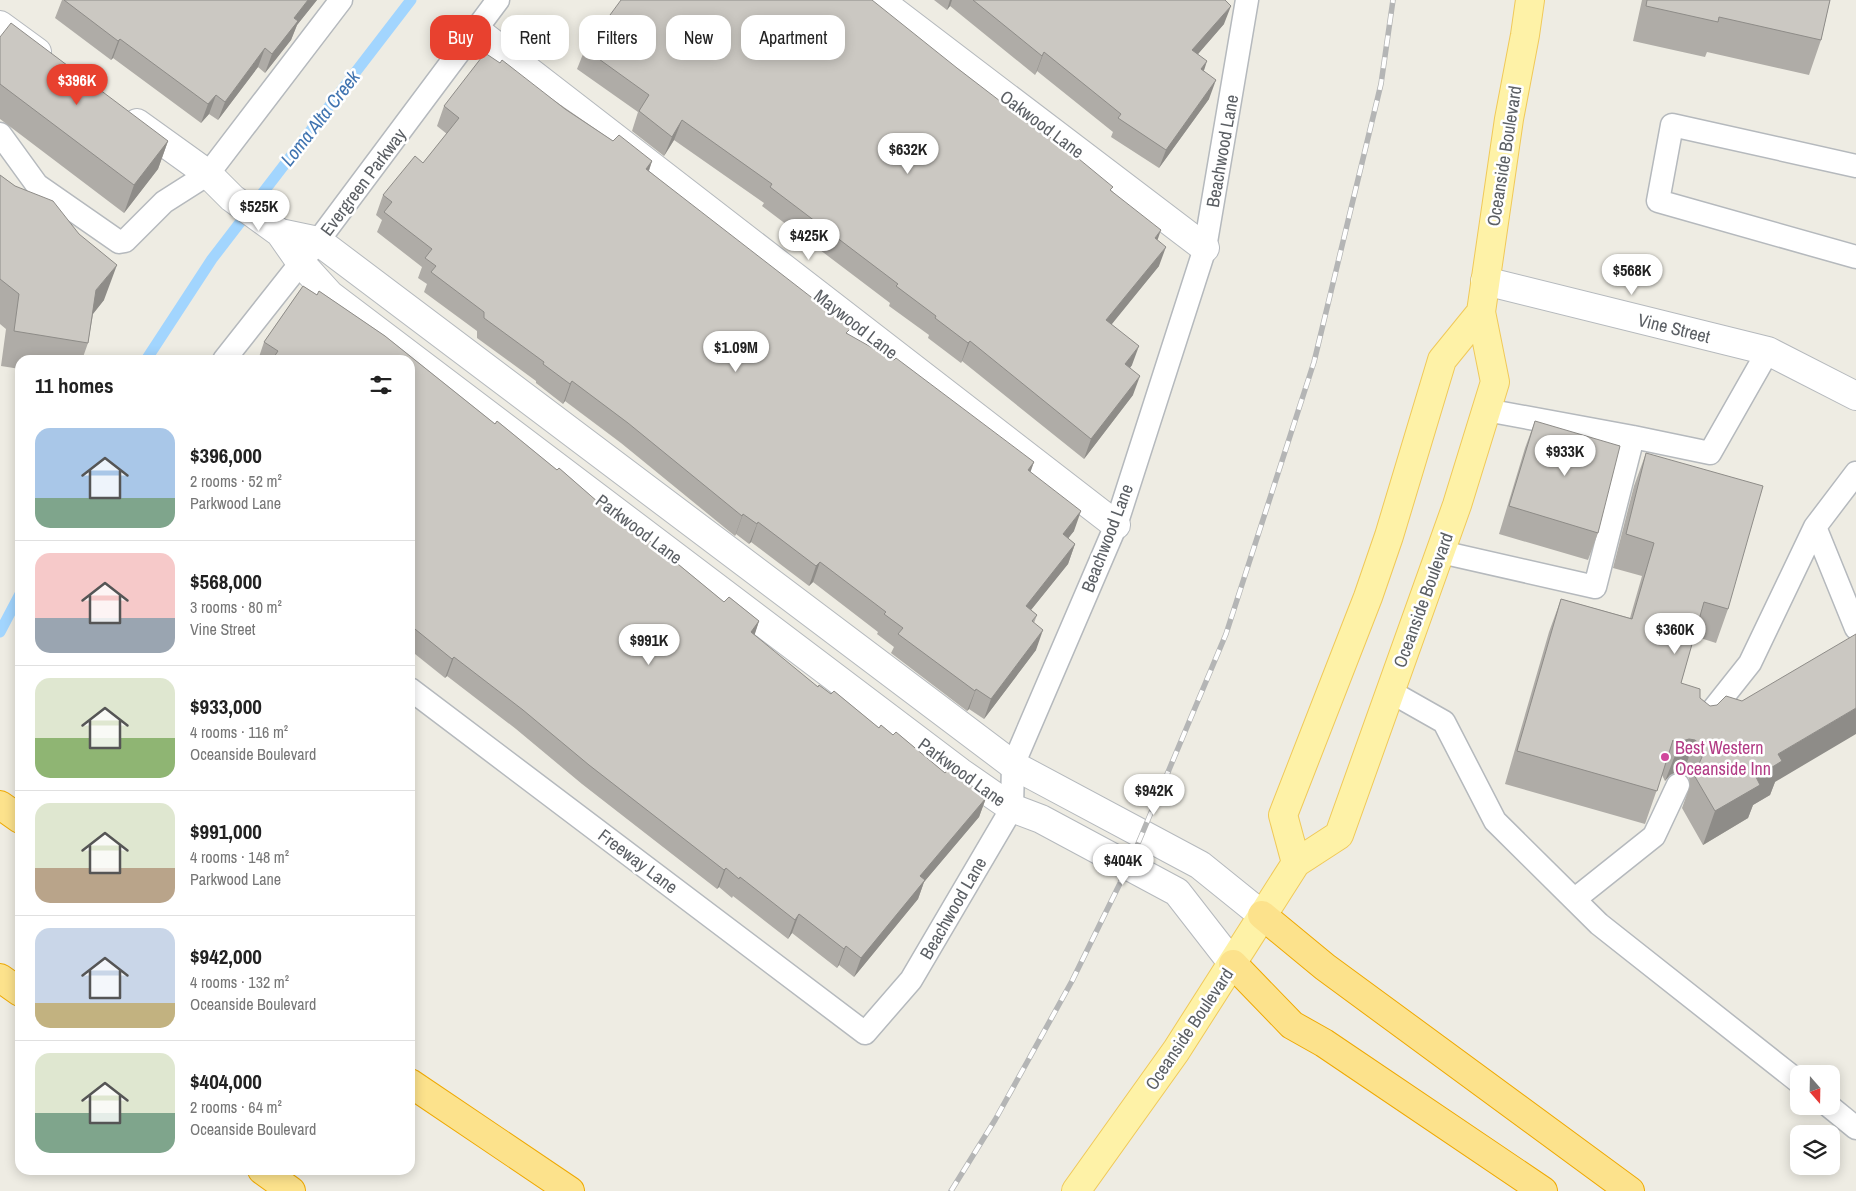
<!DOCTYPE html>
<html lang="en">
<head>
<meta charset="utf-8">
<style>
	:root { --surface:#fff; --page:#f2f2f2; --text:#222; --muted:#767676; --line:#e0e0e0; --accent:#e8412f }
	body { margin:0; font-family:"Archivo Narrow",sans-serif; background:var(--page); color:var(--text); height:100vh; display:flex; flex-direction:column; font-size:19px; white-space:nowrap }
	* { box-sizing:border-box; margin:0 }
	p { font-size:16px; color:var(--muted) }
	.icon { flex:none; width:28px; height:28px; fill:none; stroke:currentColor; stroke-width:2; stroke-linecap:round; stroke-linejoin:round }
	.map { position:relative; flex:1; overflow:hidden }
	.panel { position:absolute; left:15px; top:355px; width:400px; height:820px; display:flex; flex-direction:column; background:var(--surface); border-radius:15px; box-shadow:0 2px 12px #0003 }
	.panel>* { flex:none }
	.guide { position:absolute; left:430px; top:15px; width:475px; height:45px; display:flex; gap:10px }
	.needle { width:32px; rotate:160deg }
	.tools { position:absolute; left:1790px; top:1065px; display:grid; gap:10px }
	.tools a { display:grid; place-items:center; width:50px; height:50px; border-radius:10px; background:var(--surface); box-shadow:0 2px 12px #0003; font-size:25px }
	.price { position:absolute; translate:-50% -42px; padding:0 11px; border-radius:18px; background:#fff; color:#222; font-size:16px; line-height:32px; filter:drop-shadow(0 1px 2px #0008) }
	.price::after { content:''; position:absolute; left:50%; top:30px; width:15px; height:11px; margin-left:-8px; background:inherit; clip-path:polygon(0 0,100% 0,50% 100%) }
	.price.active { background:var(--accent); color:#fff }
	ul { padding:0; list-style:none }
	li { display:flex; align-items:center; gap:15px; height:125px; padding:0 20px }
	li+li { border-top:1px solid var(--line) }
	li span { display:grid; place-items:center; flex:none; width:140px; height:100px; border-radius:15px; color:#555 }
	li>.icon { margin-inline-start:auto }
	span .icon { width:60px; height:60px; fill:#fffc; stroke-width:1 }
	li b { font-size:21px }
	h2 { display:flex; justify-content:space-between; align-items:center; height:60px; padding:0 20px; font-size:21px }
	.tag { padding:0 18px; border-radius:15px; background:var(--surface); box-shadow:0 2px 12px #0003; font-size:18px; line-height:45px }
	.tag.active { background:var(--accent); color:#fff }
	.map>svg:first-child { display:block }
</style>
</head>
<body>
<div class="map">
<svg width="1856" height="1191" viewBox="0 0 1856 1191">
	<rect width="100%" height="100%" fill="#eeece3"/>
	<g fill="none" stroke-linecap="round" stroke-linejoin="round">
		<path stroke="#a2d5fe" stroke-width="11" d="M 146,360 L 212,259 L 411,0
			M 0,632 L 20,594"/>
		<defs>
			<path id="service" d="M 0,134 L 37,185 L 119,242 L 125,241 L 164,202 L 208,174 L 341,0
				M 1856,166 L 1672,125 L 1658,201 L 1856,257
				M 224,360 L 318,241 L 498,0
				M 1633,437 L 1710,453 L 1768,351
				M 1815,527 L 1856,628
				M 1441,552 L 1595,587 L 1633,437 L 1486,410
				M 410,689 L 865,1033 L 911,980 L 1012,808 L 1013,765 L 1116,525 L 1205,248 L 1247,0
				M 1391,692 L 1444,722 L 1495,821 L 1599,924 L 1799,1082
				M 1700,726 L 1750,663 L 1815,527 L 1856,473
				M 1575,899 L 1654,836 L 1678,785
				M 1829,1106 L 1856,1128"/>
			<path id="minor" d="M 879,0 L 1205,248
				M 0,25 L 37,52
				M 477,31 L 1116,525
				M 137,123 L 208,174 L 232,198 L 280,233
				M 1233,964 L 1177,892 L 1041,819 L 1012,808 L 960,772 L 330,295 L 301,263 L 280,233 L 318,241 L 1013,765 L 1200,865 L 1262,915"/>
			<path id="tertiary" d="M 1485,281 L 1768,351 L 1856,396"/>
			<path id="primary" d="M 1296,863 L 1283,815 L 1368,597 L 1389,536 L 1442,360 L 1481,312
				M 1076,1191 L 1176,1051 L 1296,863 L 1339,835 L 1457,505 L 1495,382 L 1481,312 L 1509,119 L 1525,35 L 1530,0"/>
			<path id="motorway" d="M 0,805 L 20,819
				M 1262,915 L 1325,967 L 1630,1191
				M 1233,964 L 1292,1025 L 1324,1043 L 1543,1191
				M 0,978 L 20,992
				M 410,1083 L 570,1191
				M 262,1170 L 291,1191"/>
		</defs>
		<use href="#service" stroke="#b5b9bd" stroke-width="25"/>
		<use href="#minor" stroke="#b5b9bd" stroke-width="30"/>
		<use href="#tertiary" stroke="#b5b9bd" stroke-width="30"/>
		<use href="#primary" stroke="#f0c959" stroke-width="30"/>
		<use href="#motorway" stroke="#efa902" stroke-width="30"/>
		<use href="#service" stroke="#fff" stroke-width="22"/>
		<use href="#minor" stroke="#fff" stroke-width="28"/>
		<use href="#tertiary" stroke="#fff" stroke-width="28"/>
		<use href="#primary" stroke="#fef2a7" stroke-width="28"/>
		<use href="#motorway" stroke="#fce28c" stroke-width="28"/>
		<defs>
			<path id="rail" d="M 951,1191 L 995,1120 L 1072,981 L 1129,865 L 1226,634 L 1314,362 L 1381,84 L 1393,0"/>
		</defs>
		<use href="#rail" stroke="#b4b5b5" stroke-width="5.5"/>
		<use href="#rail" stroke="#fff" stroke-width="4" stroke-dasharray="11" stroke-linecap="butt"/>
	</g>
	<path fill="#afaca7" d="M 62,0 L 317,0 L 297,25 L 291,40 L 265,73 L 258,67 L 218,120 L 209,114 L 201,123 L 113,58 L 111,60 L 55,18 Z
		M 934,0 L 1225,0 L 1224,24 L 1198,54 L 1204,71 L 1209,99 L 1159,168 L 1111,137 L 1113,132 L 1037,71 L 1035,75 L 950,6 L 947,10 Z
		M 1642,0 L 1830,0 L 1821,40 L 1809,75 L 1707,52 L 1705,57 L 1633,41 Z
		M 0,37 L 168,141 L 158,169 L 124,213 L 0,119 Z
		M 585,49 L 957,68 L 1112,191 L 1157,240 L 1159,266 L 1111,324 L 1132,365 L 1130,368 L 1133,395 L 1084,459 L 962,361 L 961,363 L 928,338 L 929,335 L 889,306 L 890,303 L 762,206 L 764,203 L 674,140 L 664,156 L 632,131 L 638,112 L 577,69 Z
		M 500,63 L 613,141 L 652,161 L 649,171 L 848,334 L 1034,462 L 1030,471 L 1074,531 L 1068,538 L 1075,544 L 1068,564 L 1031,610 L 1037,615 L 1034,623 L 1036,650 L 984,719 L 969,709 L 967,711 L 891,653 L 894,647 L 877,634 L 878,632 L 813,582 L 809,586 L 751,542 L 749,544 L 736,534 L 735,536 L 621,443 L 565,401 L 563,404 L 536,383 L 536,381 L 477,338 L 477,331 L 424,292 L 427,284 L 418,278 L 422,267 L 377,232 L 382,220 L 376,215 L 383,195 L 423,163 L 447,134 L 437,126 L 444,106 Z
		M 0,175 L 15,186 L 104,300 L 93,314 L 88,343 L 82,360 L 20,360 L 20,369 L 1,366 L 6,329 L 0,324 Z
		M 303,286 L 317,295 L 319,291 L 385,336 L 495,424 L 497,421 L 557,470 L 559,468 L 614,516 L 616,513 L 724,602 L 729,597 L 759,621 L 754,635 L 818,687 L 819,685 L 831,694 L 834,691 L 879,728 L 881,725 L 893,735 L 896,732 L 945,773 L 950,767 L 986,798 L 979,817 L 924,882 L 918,899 L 854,977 L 839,965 L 837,968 L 792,933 L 788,939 L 733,896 L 732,898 L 719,887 L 717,889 L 582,784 L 516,729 L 447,676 L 445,678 L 410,650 L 410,360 L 258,360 L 264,342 Z
		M 1535,421 L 1598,533 L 1588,560 L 1499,534 L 1525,448 Z
		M 1646,453 L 1728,609 L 1716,643 L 1694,636 L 1681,683 L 1700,698 L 1775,782 L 1770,795 L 1753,805 L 1748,818 L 1703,845 L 1682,808 L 1690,786 L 1689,778 L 1683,773 L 1676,772 L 1670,775 L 1665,781 L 1662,775 L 1645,824 L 1505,784 L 1549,632 L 1561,599 L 1630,618 L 1642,576 L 1613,568 L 1634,486 Z"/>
	<path fill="#8e8c88" d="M 308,0 L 317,0 L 297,25 L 291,40 L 265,73 L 272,54 L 294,18 Z
		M 950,0 L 952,0 L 950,6 L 947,10 Z
		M 1231,6 L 1224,24 L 1185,69 L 1192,50 Z
		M 120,39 L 113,58 L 111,60 L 118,41 Z
		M 265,48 L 258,67 L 218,120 L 225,102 Z
		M 1044,52 L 1037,71 L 1035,75 L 1042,56 Z
		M 1207,61 L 1201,80 L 1201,69 Z
		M 1216,80 L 1209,99 L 1159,168 L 1166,150 Z
		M 216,95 L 209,114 L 201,123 L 208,104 Z
		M 682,120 L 674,140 L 664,156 L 672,137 Z
		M 168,141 L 158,169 L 124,213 L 134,185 Z
		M 652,161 L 645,181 L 646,169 Z
		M 1161,230 L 1154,250 L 1155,238 Z
		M 1166,247 L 1159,266 L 1099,340 L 1106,320 Z
		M 117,265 L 104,300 L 84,325 L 96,290 Z
		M 970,341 L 962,361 L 961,363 L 968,343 Z
		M 1139,346 L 1132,365 L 1118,384 L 1125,364 Z
		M 1140,376 L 1133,395 L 1084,459 L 1091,439 Z
		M 572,381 L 565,401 L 563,404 L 570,384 Z
		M 1034,462 L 1027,482 L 1028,470 Z
		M 1081,511 L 1074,531 L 1056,554 L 1063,534 Z
		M 743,514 L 736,534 L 735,536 L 742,516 Z
		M 758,522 L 751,542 L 749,544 L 757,524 Z
		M 1075,544 L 1068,564 L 1018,626 L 1026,606 Z
		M 820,562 L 813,582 L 809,586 L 816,566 Z
		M 759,621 L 753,640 L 751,632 Z
		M 1043,630 L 1036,650 L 984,719 L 991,699 Z
		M 454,657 L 447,676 L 445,678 L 452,659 Z
		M 976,689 L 969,709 L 967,711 L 975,691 Z
		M 1856,708 L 1856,734 L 1775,782 L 1770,795 L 1753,805 L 1748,818 L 1703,845 L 1715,811 L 1756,777 L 1778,754 Z
		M 1689,739 L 1695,740 L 1683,773 L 1676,772 L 1670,775 L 1665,781 L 1678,748 L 1682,741 Z
		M 986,798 L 979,817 L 924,882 L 918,899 L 854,977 L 861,958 L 920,876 Z
		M 726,868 L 719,887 L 717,889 L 724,870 Z
		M 799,914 L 792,933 L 788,939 L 795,920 Z
		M 846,946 L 839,965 L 837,968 L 844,949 Z"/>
	<path fill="#cbc8c2" stroke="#8e8c88" d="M 64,0 L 308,0 L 294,18 L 298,21 L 272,54 L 265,48 L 225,102 L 216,95 L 208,104 L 120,39 L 118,41 Z
		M 621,0 L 872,0 L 957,68 L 1013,111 L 1015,109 L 1061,146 L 1062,145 L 1113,187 L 1110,190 L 1161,230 L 1155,238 L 1166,247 L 1106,320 L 1139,346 L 1125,364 L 1140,376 L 1091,439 L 970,341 L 968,343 L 935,318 L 936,316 L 896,286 L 898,284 L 770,187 L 772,184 L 682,120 L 672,137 L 639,111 L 649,95 L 585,49 Z
		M 973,0 L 1225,0 L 1231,6 L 1192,50 L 1207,61 L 1201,69 L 1216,80 L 1166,150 L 1118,118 L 1121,114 L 1044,52 L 1042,56 Z
		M 1647,0 L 1830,0 L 1821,40 L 1719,17 L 1718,22 L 1646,6 Z
		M 11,23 L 168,141 L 134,185 L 0,84 L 0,37 Z
		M 485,53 L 500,63 L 502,60 L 565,109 L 613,141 L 619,135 L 652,161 L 646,169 L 851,328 L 846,333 L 894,360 L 896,358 L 1034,462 L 1028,470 L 1081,511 L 1063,534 L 1075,544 L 1026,606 L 1037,615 L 1032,621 L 1043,630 L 991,699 L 976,689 L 975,691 L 898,634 L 903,628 L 884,614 L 886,612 L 820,562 L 816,566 L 758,522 L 757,524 L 743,514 L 742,516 L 628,423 L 572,381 L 570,384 L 543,364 L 544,362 L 484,318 L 484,312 L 431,272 L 436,266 L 425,258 L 432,249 L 384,212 L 392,202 L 383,195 L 415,156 L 423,163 L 459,118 L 444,106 Z
		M 0,175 L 15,186 L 53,201 L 79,234 L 117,265 L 96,290 L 88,343 L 14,331 L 19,294 L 0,279 Z
		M 303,286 L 317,295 L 319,291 L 385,336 L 495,424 L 497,421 L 557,470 L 559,468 L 614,516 L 616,513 L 724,602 L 729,597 L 759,621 L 751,632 L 818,687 L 819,685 L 831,694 L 834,691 L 879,728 L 881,725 L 893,735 L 896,732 L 945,773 L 950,767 L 986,798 L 920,876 L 925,880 L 861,958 L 846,946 L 844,949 L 799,914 L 795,920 L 740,877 L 739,879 L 726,868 L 724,870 L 589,765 L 523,710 L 454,657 L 452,659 L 410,625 L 410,360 L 272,360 L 278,351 L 264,342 Z
		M 1535,421 L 1620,446 L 1598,533 L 1509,506 Z
		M 1646,453 L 1763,486 L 1728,609 L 1704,602 L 1681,683 L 1700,689 L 1700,698 L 1710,706 L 1717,705 L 1726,696 L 1742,701 L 1856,634 L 1856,708 L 1778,754 L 1782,761 L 1756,777 L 1760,785 L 1715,811 L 1694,775 L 1702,757 L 1701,745 L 1695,740 L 1689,739 L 1682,741 L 1678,748 L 1673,740 L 1657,791 L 1517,751 L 1561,599 L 1632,619 L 1654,543 L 1626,534 Z"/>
	<circle fill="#d1479c" stroke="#fff" stroke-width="2" cx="1665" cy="757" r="5"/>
	<g text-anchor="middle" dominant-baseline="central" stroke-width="5" stroke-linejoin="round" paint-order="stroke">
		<g font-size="18" fill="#5b5f64" stroke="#fff">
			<text transform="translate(1042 124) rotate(37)">Oakwood Lane</text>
			<text transform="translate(1222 151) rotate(-80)">Beachwood Lane</text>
			<text transform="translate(1504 156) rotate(-81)">Oceanside Boulevard</text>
			<text transform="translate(363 182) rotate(-53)">Evergreen Parkway</text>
			<text transform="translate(856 324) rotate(38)">Maywood Lane</text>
			<text transform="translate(1674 328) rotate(14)">Vine Street</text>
			<text transform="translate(639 529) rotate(37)">Parkwood Lane</text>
			<text transform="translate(1107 538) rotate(-69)">Beachwood Lane</text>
			<text transform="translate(1423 600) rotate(-70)">Oceanside Boulevard</text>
			<text transform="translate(962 772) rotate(36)">Parkwood Lane</text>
			<text transform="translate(638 861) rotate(37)">Freeway Lane</text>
			<text transform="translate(953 908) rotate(-60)">Beachwood Lane</text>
			<text transform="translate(1189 1029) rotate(-56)">Oceanside Boulevard</text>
		</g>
		<g font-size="18" fill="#b23c85" stroke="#fff" text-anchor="start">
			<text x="1675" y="747">Best Western<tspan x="1675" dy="21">Oceanside Inn</tspan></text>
		</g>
		<g font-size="19" font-style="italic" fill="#4074b0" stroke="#fff">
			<text transform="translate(320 118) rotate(-52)">Loma Alta Creek</text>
		</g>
	</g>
</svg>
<div class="tools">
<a><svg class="needle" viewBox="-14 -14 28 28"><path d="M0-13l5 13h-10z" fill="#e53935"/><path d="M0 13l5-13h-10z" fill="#767676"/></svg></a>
<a><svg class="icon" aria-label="layers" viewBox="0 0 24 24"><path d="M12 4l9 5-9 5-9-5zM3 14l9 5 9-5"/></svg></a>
</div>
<b class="price active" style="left:77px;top:106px">$396K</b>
<b class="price" style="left:908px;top:175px">$632K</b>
<b class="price" style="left:259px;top:232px">$525K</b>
<b class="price" style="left:809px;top:261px">$425K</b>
<b class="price" style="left:1632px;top:296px">$568K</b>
<b class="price" style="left:736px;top:373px">$1.09M</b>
<b class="price" style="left:1565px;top:477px">$933K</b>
<b class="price" style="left:1675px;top:655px">$360K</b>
<b class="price" style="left:649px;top:666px">$991K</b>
<b class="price" style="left:1154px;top:816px">$942K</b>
<b class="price" style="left:1123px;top:886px">$404K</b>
<div class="guide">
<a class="tag active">Buy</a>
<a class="tag">Rent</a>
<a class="tag">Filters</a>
<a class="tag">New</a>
<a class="tag">Apartment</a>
</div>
<section class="panel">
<h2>11 homes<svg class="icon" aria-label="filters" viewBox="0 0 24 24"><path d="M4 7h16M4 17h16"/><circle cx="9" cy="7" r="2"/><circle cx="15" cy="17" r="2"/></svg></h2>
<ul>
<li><span style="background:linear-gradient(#a9c7e8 70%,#7fa58c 0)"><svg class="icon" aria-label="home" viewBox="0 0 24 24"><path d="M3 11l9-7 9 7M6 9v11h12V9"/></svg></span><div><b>$396,000</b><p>2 rooms · 52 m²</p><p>Parkwood Lane</p></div></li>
<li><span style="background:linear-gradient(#f6c9c9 65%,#9aa5b1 0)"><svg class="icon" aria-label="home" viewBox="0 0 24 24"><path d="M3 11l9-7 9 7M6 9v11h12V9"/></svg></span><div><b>$568,000</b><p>3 rooms · 80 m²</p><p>Vine Street</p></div></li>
<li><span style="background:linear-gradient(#dfe7d0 60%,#8fb573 0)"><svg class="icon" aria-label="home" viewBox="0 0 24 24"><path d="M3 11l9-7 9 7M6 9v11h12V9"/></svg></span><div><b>$933,000</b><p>4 rooms · 116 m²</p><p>Oceanside Boulevard</p></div></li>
<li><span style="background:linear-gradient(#dfe7d0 65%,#b9a48a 0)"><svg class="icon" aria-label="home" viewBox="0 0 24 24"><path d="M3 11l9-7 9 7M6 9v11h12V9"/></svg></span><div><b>$991,000</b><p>4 rooms · 148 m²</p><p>Parkwood Lane</p></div></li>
<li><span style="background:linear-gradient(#c9d6e8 75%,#c2b280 0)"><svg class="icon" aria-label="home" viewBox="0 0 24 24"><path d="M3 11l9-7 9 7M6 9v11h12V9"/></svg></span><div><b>$942,000</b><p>4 rooms · 132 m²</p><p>Oceanside Boulevard</p></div></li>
<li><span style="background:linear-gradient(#dfe7d0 60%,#7fa58c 0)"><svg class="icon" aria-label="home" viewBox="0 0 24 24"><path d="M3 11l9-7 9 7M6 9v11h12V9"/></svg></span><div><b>$404,000</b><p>2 rooms · 64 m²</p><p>Oceanside Boulevard</p></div></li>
</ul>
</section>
</div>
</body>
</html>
